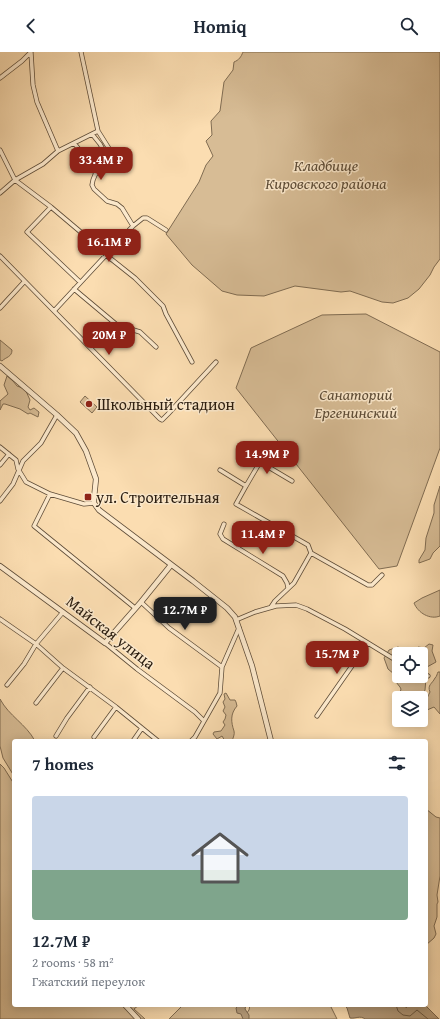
<!DOCTYPE html>
<html lang="en">
<head>
<meta charset="utf-8">
<style>
	:root { --surface:#fff; --page:#f2f2f3; --text:#1f2937; --muted:#747a83; --accent:#8f2418 }
	body { margin:0; font-family:"Gentium Book Plus",serif; background:var(--page); color:var(--text); height:100vh; display:flex; flex-direction:column; font-size:15px; white-space:nowrap }
	* { box-sizing:border-box; margin:0 }
	p { font-size:13px; color:var(--muted) }
	.icon { flex:none; width:22px; height:22px; fill:none; stroke:currentColor; stroke-width:2; stroke-linecap:round; stroke-linejoin:round }
	.map { position:relative; flex:1; overflow:hidden }
	.side { position:absolute; left:12px; top:687px; width:416px; height:268px; display:flex; flex-direction:column; background:var(--surface); border-radius:4px; box-shadow:0 2px 10px #0003 }
	.side>* { flex:none }
	.tools { position:absolute; left:392px; top:595px; display:grid; gap:8px }
	.tools a { display:grid; place-items:center; width:36px; height:36px; border-radius:4px; background:var(--surface); box-shadow:0 2px 10px #0003; font-size:20px }
	.price { position:absolute; translate:-50% -34px; padding:0 9px; border-radius:8px; background:var(--accent); color:#fff; font-size:13px; line-height:26px; filter:drop-shadow(0 1px 2px #0008) }
	.price::after { content:''; position:absolute; left:50%; top:24px; width:12px; height:9px; margin-left:-6px; background:inherit; clip-path:polygon(0 0,100% 0,50% 100%) }
	.price.active { background:#222; color:#fff }
	ul { padding:0; list-style:none }
	li { display:grid; align-content:center; gap:8px; height:212px; padding:0 20px }
	li span { display:grid; place-items:center; height:124px; border-radius:4px; color:#555 }
	li>.icon { margin-inline-start:auto }
	span .icon { width:72px; height:72px; fill:#fffc; stroke-width:1 }
	li b { font-size:17px }
	h2 { display:flex; justify-content:space-between; align-items:center; height:48px; padding:0 20px; font-size:17px }
	header { display:flex; justify-content:space-between; align-items:center; height:52px; padding:0 20px; background:var(--surface); font-size:18px; font-weight:600 }
	.map>svg:first-child { display:block }
</style>
</head>
<body>
<header><svg class="icon" aria-label="back" viewBox="0 0 24 24"><path d="M15 5l-7 7 7 7"/></svg>Homiq<svg class="icon" aria-label="search" viewBox="0 0 24 24"><circle cx="10" cy="10" r="6"/><path d="M15 15l6 6"/></svg></header>
<div class="map">
<svg width="440" height="967" viewBox="0 0 440 967">
	<rect width="100%" height="100%" fill="#fbddb1"/>
	<filter id="stains"><feTurbulence type="fractalNoise" baseFrequency=".005" numOctaves="4"/><feColorMatrix values="0 0 0 0 .2 0 0 0 0 .09 0 0 0 0 .02 0 0 0 .5 -.17"/></filter>
	<radialGradient id="worn" r=".72"><stop offset=".6" stop-color="#630" stop-opacity="0"/><stop offset="1" stop-color="#630" stop-opacity=".3"/></radialGradient>
	<path fill="#d7bc95" stroke="#806c52" d="M 243,0 L 440,0 L 440,207 L 434,215 L 430,223 L 419,237 L 408,246 L 393,251 L 382,250 L 350,239 L 341,240 L 295,234 L 264,244 L 237,243 L 222,239 L 192,213 L 166,182 L 199,130 L 206,113 L 213,104 L 206,89 L 212,83 L 211,69 L 220,59 L 224,30 L 233,18 L 234,10 C 239,8 241,5 243,0 Z
		M 366,262 L 440,300 L 440,396 L 397,514 L 379,517 L 236,336 L 251,296 L 322,263 Z
		M 0,288 L 12,298 C 12,305 6,305 2,309 L 0,308 Z
		M 7,324 L 13,329 L 17,334 L 25,337 L 30,348 L 28,355 L 30,358 L 34,356 L 39,360 L 38,365 L 30,361 L 28,362 L 20,357 L 5,352 L 3,352 L 0,358 L 0,349 L 8,342 L 4,333 Z
		M 85,344 L 97,355 L 92,361 L 80,350 Z
		M 440,434 L 440,494 L 433,501 L 430,507 L 419,511 L 419,508 L 425,498 L 426,486 L 434,461 L 434,453 Z
		M 440,538 L 440,564 C 430,568 418,561 414,551 L 422,546 Z
		M 429,592 L 433,593 L 432,599 L 436,610 L 427,615 L 421,614 L 422,616 L 421,618 L 421,602 L 415,602 L 416,597 L 418,595 L 424,596 Z
		M 398,595 L 400,596 L 401,599 L 396,610 L 399,613 L 399,624 L 421,624 L 421,621 L 426,626 L 425,638 L 421,646 L 399,645 L 401,637 L 400,635 L 396,630 L 394,622 L 388,617 L 384,606 L 389,598 Z
		M 438,620 L 440,620 L 440,662 L 434,655 L 427,658 C 424,652 427,646 430,640 C 427,633 432,632 435,626 C 437,624 437,622 438,620 Z
		M 226,641 L 230,648 L 235,648 L 236,650 L 237,654 C 230,662 231,670 234,679 C 235,682 233,686 232,689 L 225,689 L 222,684 L 217,687 L 213,682 L 214,680 L 221,679 L 225,673 L 223,670 L 225,667 L 226,663 L 223,659 L 225,655 L 223,650 L 225,647 L 224,642 Z
		M 0,647 C 9,664 26,672 35,689 L 14,689 L 14,724 L 3,706 L 0,694 Z
		M 0,712 L 4,716 L 14,732 L 14,953 L 139,953 L 134,957 L 145,967 L 0,967 Z
		M 426,757 L 436,765 L 440,766 L 440,824 L 437,843 L 438,850 L 437,852 L 437,865 L 434,874 L 436,882 L 434,886 L 426,893 Z
		M 180,953 L 236,953 L 244,965 L 249,958 L 250,953 L 330,953 L 337,967 L 169,967 L 182,954 Z"/>
	<path fill="#b49b7a" stroke="#7c684f" d="M 239,953 L 246,953 L 245,957 L 249,963 L 249,967 L 243,967 L 241,962 L 237,961 L 236,956 Z
		M 344,953 L 406,953 L 406,956 L 409,953 L 425,953 L 439,967 L 365,967 C 360,963 356,967 350,966 L 347,956 Z"/>
	<g fill="none" stroke-linecap="round" stroke-linejoin="round">
		<path stroke="#6e5c44" stroke-width="1" d="M 396,953 L 398,959 L 403,963 L 410,964 L 417,958 L 428,967"/>
		<defs>
			<path id="minor" d="M 81,0 L 98,79 L 115,106
				M 31,1 L 33,33 L 37,50 L 58,99
				M 0,26 L 22,9 L 31,0
				M 92,82 L 100,92 L 105,101 L 104,112 L 95,123 L 93,128 L 92,133 L 94,137 L 107,149 L 117,152 L 122,156 L 133,174
				M 74,91 L 86,106 L 96,122
				M 0,98 L 15,128 L 51,155 L 89,187 L 106,203 L 135,226 L 163,254 L 166,262 L 192,310
				M 0,141 L 15,128 L 43,112 L 58,99 L 98,79
				M 51,155 L 27,180 L 80,230
				M 0,204 L 160,367 L 162,368 L 168,362 L 216,310
				M 74,237 L 117,273 L 140,280 L 156,295
				M 0,256 L 24,230
				M 54,259 L 133,174 L 143,166 L 147,166 L 166,178
				M 0,395 L 16,408 L 18,417 L 26,430 L 50,442 L 84,452 L 94,451
				M 0,413 L 9,402
				M 220,418 L 246,434 L 236,452 L 308,493 L 311,501 L 368,533 L 372,533 L 382,523
				M 246,434 L 260,410 L 292,429
				M 50,442 L 34,474 L 135,556
				M 0,449 L 13,432 L 23,409 L 41,391 L 57,363
				M 224,472 L 220,482 L 223,487 L 283,524 L 287,531 L 288,536
				M 141,550 L 169,576 L 222,615
				M 271,555 L 275,549 L 294,531 L 311,501
				M 0,567 L 36,592 L 63,616 L 116,655 L 158,689
				M 236,568 L 255,560 L 276,554 L 296,553 L 307,557 L 345,577 L 399,610
				M 105,591 L 137,617 L 195,660 L 204,669
				M 421,620 L 428,624
				M 7,633 L 24,612 L 36,592 L 63,560
				M 36,651 L 63,616
				M 317,664 L 368,591
				M 56,684 L 67,666 L 90,635
				M 94,685 L 116,655
				M 133,689 L 142,676
				M 191,689 L 195,685 L 220,641 L 222,615 L 239,576"/>
			<path id="tertiary" d="M 0,314 L 57,363 L 76,381 L 86,399 L 96,427 L 94,446 L 94,451 L 99,458 L 193,529 L 227,556 L 235,565 L 252,614 L 271,689
				M 0,514 L 105,591 L 141,550 L 171,513
				M 125,953 L 138,967"/>
		</defs>
		<use href="#minor" stroke="#5e4c38" stroke-width="5"/>
		<use href="#tertiary" stroke="#5e4c38" stroke-width="6"/>
		<use href="#minor" stroke="#fce9cc" stroke-width="3.5"/>
		<use href="#tertiary" stroke="#fce9cc" stroke-width="4.5"/>
	</g>
	<g fill="#8f2418" stroke="#fce9cc" stroke-width="1.5">
		<circle cx="89" cy="352" r="4"/>
		<rect x="84" y="441" width="8" height="8" rx="2"/>
	</g>
	<g text-anchor="middle" dominant-baseline="central" stroke-width="3" stroke-linejoin="round" paint-order="stroke">
		<g font-size="16" font-style="italic" fill="#5d4c37" stroke="#fce9cc">
			<text x="326" y="113">Кладбище<tspan x="326" dy="18">Кировского района</tspan></text>
			<text x="356" y="342">Санаторий<tspan x="356" dy="18">Ергенинский</tspan></text>
		</g>
		<g font-size="16" fill="#291c0f" stroke="#fce9cc" text-anchor="start">
			<text x="97" y="352">Школьный стадион</text>
			<text x="96" y="445">ул. Строительная</text>
		</g>
		<g font-size="16" fill="#291c0f" stroke="#fce9cc">
			<text transform="translate(111 580) rotate(38)">Майская улица</text>
		</g>
	</g>
	<rect width="100%" height="100%" filter="url(#stains)"/>
	<rect width="100%" height="100%" fill="url(#worn)"/>
</svg>
<div class="tools">
<a><svg class="icon" aria-label="locate" viewBox="0 0 24 24"><circle cx="12" cy="12" r="6"/><path d="M12 2v4M12 18v4M2 12h4M18 12h4"/></svg></a>
<a><svg class="icon" aria-label="layers" viewBox="0 0 24 24"><path d="M12 4l9 5-9 5-9-5zM3 14l9 5 9-5"/></svg></a>
</div>
<b class="price" style="left:101px;top:129px">33.4M ₽</b>
<b class="price" style="left:109px;top:211px">16.1M ₽</b>
<b class="price" style="left:109px;top:304px">20M ₽</b>
<b class="price" style="left:267px;top:423px">14.9M ₽</b>
<b class="price" style="left:263px;top:503px">11.4M ₽</b>
<b class="price active" style="left:185px;top:579px">12.7M ₽</b>
<b class="price" style="left:337px;top:623px">15.7M ₽</b>
<section class="side">
<h2>7 homes<svg class="icon" aria-label="filters" viewBox="0 0 24 24"><path d="M4 7h16M4 17h16"/><circle cx="9" cy="7" r="2"/><circle cx="15" cy="17" r="2"/></svg></h2>
<ul>
<li><span style="background:linear-gradient(#c9d6e8 60%,#7fa58c 0)"><svg class="icon" aria-label="home" viewBox="0 0 24 24"><path d="M3 11l9-7 9 7M6 9v11h12V9"/></svg></span><div><b>12.7M ₽</b><p>2 rooms · 58 m²</p><p>Гжатский переулок</p></div></li>
</ul>
</section>
</div>
</body>
</html>
